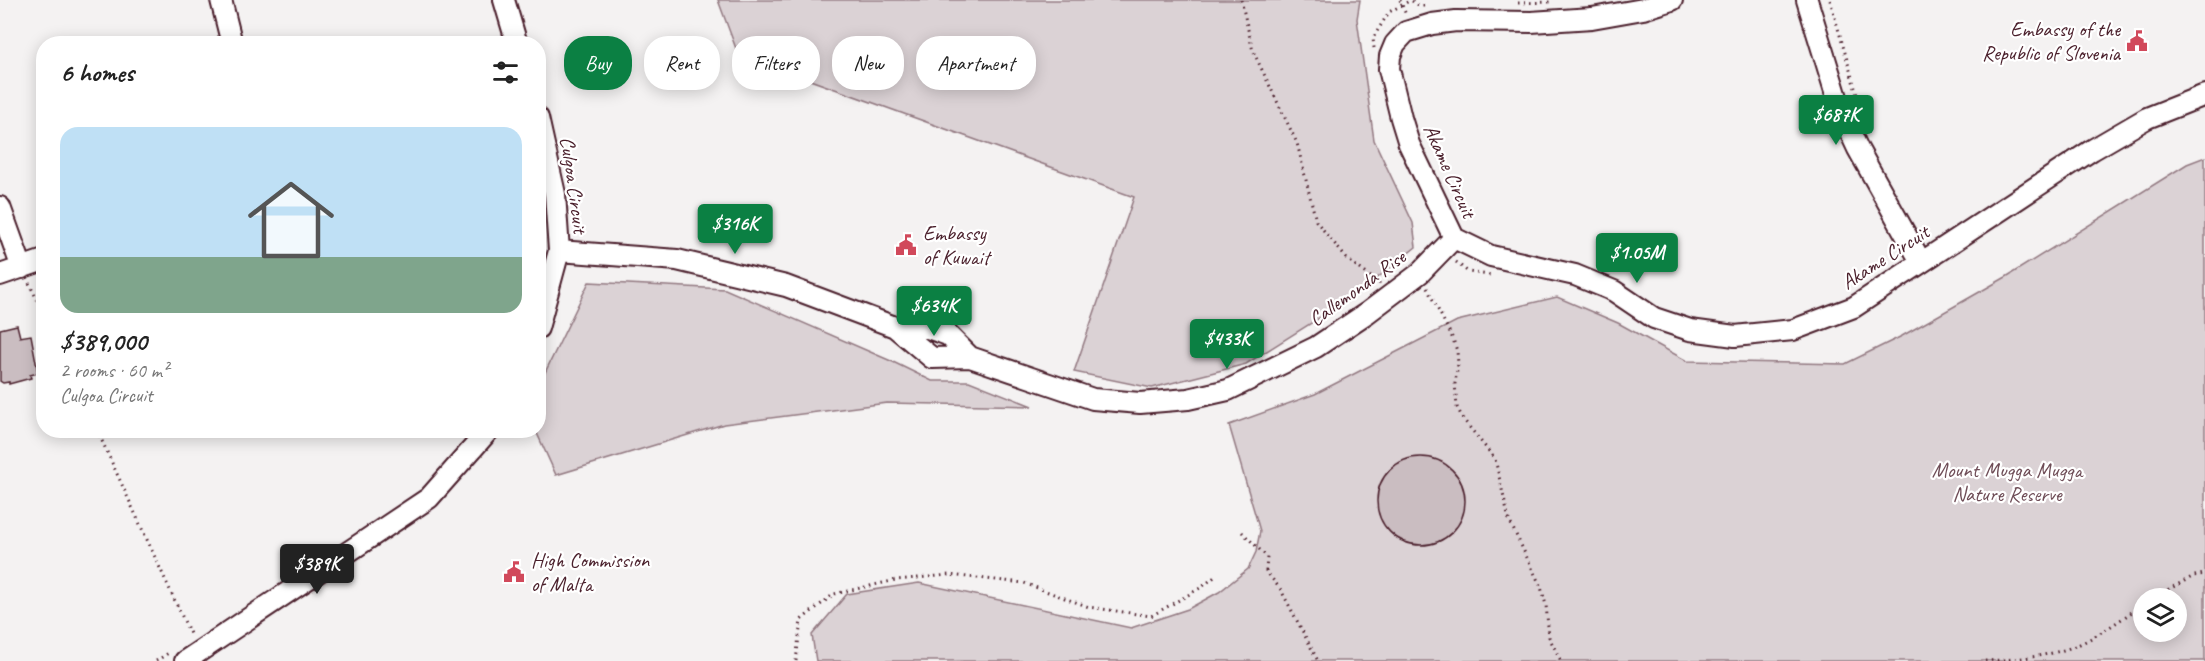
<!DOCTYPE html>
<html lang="en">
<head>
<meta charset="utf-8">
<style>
	:root { --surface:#fff; --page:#f2f2f2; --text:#222; --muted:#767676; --line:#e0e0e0; --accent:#0b8043 }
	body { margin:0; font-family:Caveat,sans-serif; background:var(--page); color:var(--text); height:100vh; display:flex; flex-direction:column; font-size:22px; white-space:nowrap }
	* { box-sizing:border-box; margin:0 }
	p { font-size:20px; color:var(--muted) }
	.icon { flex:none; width:33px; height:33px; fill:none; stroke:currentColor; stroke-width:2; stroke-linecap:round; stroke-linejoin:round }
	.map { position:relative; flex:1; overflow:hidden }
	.side { position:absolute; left:36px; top:36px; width:510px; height:402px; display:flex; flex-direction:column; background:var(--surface); border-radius:24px; box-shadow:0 3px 15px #0003 }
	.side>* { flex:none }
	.hud { position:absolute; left:564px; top:36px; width:570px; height:54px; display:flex; gap:12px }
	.controls { position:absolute; left:2133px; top:588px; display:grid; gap:12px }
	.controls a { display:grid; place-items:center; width:54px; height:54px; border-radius:50%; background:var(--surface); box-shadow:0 3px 15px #0003; font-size:30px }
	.price { position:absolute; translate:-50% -51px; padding:0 14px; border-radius:6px; background:var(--accent); color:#fff; font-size:20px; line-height:39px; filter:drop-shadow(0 2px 3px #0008) }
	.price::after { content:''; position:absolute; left:50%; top:36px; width:18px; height:14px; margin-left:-9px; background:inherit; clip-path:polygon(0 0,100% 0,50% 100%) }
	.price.current { background:#222; color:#fff }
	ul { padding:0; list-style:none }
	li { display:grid; align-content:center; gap:12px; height:318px; padding:0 24px }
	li+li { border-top:2px solid var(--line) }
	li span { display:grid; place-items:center; height:186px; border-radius:18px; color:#555 }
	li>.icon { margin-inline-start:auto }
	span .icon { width:108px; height:108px; fill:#fffc; stroke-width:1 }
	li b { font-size:26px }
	h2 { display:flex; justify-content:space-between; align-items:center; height:72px; padding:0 24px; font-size:26px }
	.pill { padding:0 21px; border-radius:24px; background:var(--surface); box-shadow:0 3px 15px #0003; font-size:21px; line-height:54px }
	.pill.current { background:var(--accent); color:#fff }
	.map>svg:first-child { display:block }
</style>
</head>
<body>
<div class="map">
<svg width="2205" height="661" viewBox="0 0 2205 661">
	<rect width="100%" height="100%" fill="#f4f2f2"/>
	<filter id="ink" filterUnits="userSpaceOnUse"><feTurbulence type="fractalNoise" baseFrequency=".0167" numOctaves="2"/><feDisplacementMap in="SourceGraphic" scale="12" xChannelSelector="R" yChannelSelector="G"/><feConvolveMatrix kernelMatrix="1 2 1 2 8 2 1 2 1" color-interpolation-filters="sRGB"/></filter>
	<g filter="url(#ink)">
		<path fill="#dbd2d5" stroke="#927880" stroke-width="1.5" fill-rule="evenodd" d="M 718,0 L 1360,0 L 1357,19 L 1374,140 L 1413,223 L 1416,247 L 1356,295 L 1246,364 L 1152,388 L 1074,372 L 1134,197 L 738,54 Z
			M 2205,157 L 2205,661 L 816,661 L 812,635 L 847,594 L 919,583 L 1131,628 L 1188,609 L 1219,592 L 1248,569 L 1256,552 L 1260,531 L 1229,425 L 1315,394 L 1457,321 L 1557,297 L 1618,323 L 1687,361 L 1845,364 L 1902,336 L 2006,277 L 2187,164 ZM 2176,598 L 2176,632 L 2144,632 L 2144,598 Z
			M 589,282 L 725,289 L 891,361 L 932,381 L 969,381 L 1032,406 L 887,403 L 724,424 L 556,475 L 536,431 L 538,430 L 539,385 Z"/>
		<path fill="#cabdc1" stroke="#4a1f2b" stroke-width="1.5" d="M 17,325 L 20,337 L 31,335 L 38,373 L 30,375 L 31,378 L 9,384 L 9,382 L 3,383 L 0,381 L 0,329 Z
			M1377 501a44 44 0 1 1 88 0a44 44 0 1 1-88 0Z"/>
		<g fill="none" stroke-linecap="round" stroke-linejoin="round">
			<defs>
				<path id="minor" d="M 221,0 L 232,44
					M 504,0 L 517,44
					M 1672,0 L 1643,9 L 1592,18 L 1531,22 L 1456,21 L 1432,24 L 1406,32 L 1395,44 L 1390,56 L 1389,69 L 1401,118 L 1409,144 L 1454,238 L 1491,256 L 1575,275 L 1614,291 L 1654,318 L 1690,330 L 1735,336 L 1793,330 L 1854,307 L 2092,150 L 2147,118 L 2205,95
					M 1807,0 L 1843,117 L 1858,149 L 1921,262
					M 538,118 L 555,194 L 559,251 L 538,328
					M 0,207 L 22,268
					M 559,251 L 677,260 L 786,286 L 895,327 L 928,328 L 948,335 L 970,357
					M 0,275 L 44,260
					M 895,327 L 932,358 L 970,357 L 1093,399 L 1140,403 L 1188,399 L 1228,390 L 1316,347 L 1367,313 L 1420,273 L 1454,238
					M 185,661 L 429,498 L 489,430"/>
			</defs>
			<use href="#minor" stroke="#4a1f2b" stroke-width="24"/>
			<path stroke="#4a1f2b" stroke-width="3" stroke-dasharray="1.5 4.5" stroke-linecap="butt" d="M 1241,0 L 1253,51 L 1297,143 L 1316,221 L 1347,259 L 1380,284
				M 1400,0 L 1406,15
				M 1830,0 L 1863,116
				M 1412,1 L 1420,6 L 1428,6
				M 1518,3 L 1550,2
				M 1374,48 L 1373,38 L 1389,12 L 1411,0
				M 1456,262 L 1468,272 L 1490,275
				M 29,283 L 44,314
				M 1427,288 L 1453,339 L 1457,351 L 1458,364 L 1455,383 L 1457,407 L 1463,419 L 1495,459 L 1509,520 L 1541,587 L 1546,605 L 1549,637 L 1561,661
				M 97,430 L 191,636
				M 1242,532 L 1267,557 L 1266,571 L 1281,590 L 1318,661
				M 2152,598 L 2194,576 L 2205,574
				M 156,661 L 170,652
				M 796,661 L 801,620 L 834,594 L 896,580 L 949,575 L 1024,583 L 1089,607 L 1151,616 L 1202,587 L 1217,575
				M 1985,661 C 2021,659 2062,656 2093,637 C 2111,627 2127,615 2144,604"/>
			<use href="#minor" stroke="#fff" stroke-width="20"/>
		</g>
	</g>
	<defs>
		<symbol id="civic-bare" viewBox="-9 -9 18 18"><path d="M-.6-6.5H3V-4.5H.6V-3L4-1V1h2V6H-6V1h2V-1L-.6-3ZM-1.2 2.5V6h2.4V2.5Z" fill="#d1495b" stroke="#fff" stroke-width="2.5" paint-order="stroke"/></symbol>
	</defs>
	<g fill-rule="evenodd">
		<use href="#civic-bare" x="2122" y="26" width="30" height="30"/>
		<use href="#civic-bare" x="891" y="230" width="30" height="30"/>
		<use href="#civic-bare" x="499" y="557" width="30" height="30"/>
	</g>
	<g text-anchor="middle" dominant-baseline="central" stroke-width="4.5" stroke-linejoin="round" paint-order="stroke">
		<g font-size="21" fill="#4a1f2b" stroke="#fff" text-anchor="start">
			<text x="2120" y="29" text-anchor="end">Embassy of the<tspan x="2120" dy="24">Republic of Slovenia</tspan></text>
			<text x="923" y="233">Embassy<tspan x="923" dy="24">of Kuwait</tspan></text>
			<text x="531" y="560">High Commission<tspan x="531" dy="24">of Malta</tspan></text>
		</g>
		<g font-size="21" fill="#4a1f2b" stroke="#fff">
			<text transform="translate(1450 171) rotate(66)">Akame Circuit</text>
			<text transform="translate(574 185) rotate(82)">Culgoa Circuit</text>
			<text transform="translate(1885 257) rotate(-33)">Akame Circuit</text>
			<text transform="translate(1357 288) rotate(-36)">Callemonda Rise</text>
		</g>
		<g font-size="21" fill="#6e4c56" stroke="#fff">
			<text x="2007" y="470">Mount Mugga Mugga<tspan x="2007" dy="24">Nature Reserve</tspan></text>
		</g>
	</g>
</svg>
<div class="controls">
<a><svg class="icon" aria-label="layers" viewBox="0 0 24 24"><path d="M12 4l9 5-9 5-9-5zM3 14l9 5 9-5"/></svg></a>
</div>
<b class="price" style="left:1836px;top:146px">$687K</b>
<b class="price" style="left:735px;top:255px">$316K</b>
<b class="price" style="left:1637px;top:284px">$1.05M</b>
<b class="price" style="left:934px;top:337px">$634K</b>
<b class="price" style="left:1227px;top:370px">$433K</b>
<b class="price current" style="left:317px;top:595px">$389K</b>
<div class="hud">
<a class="pill current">Buy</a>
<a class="pill">Rent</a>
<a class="pill">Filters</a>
<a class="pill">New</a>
<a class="pill">Apartment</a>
</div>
<section class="side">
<h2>6 homes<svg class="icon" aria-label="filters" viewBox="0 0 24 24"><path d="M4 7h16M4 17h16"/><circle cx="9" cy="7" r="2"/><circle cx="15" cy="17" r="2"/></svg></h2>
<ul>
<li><span style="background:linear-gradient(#bfe0f5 70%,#7fa58c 0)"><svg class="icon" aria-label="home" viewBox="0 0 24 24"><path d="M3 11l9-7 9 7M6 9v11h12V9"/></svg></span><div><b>$389,000</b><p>2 rooms · 60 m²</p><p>Culgoa Circuit</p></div></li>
</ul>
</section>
</div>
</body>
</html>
